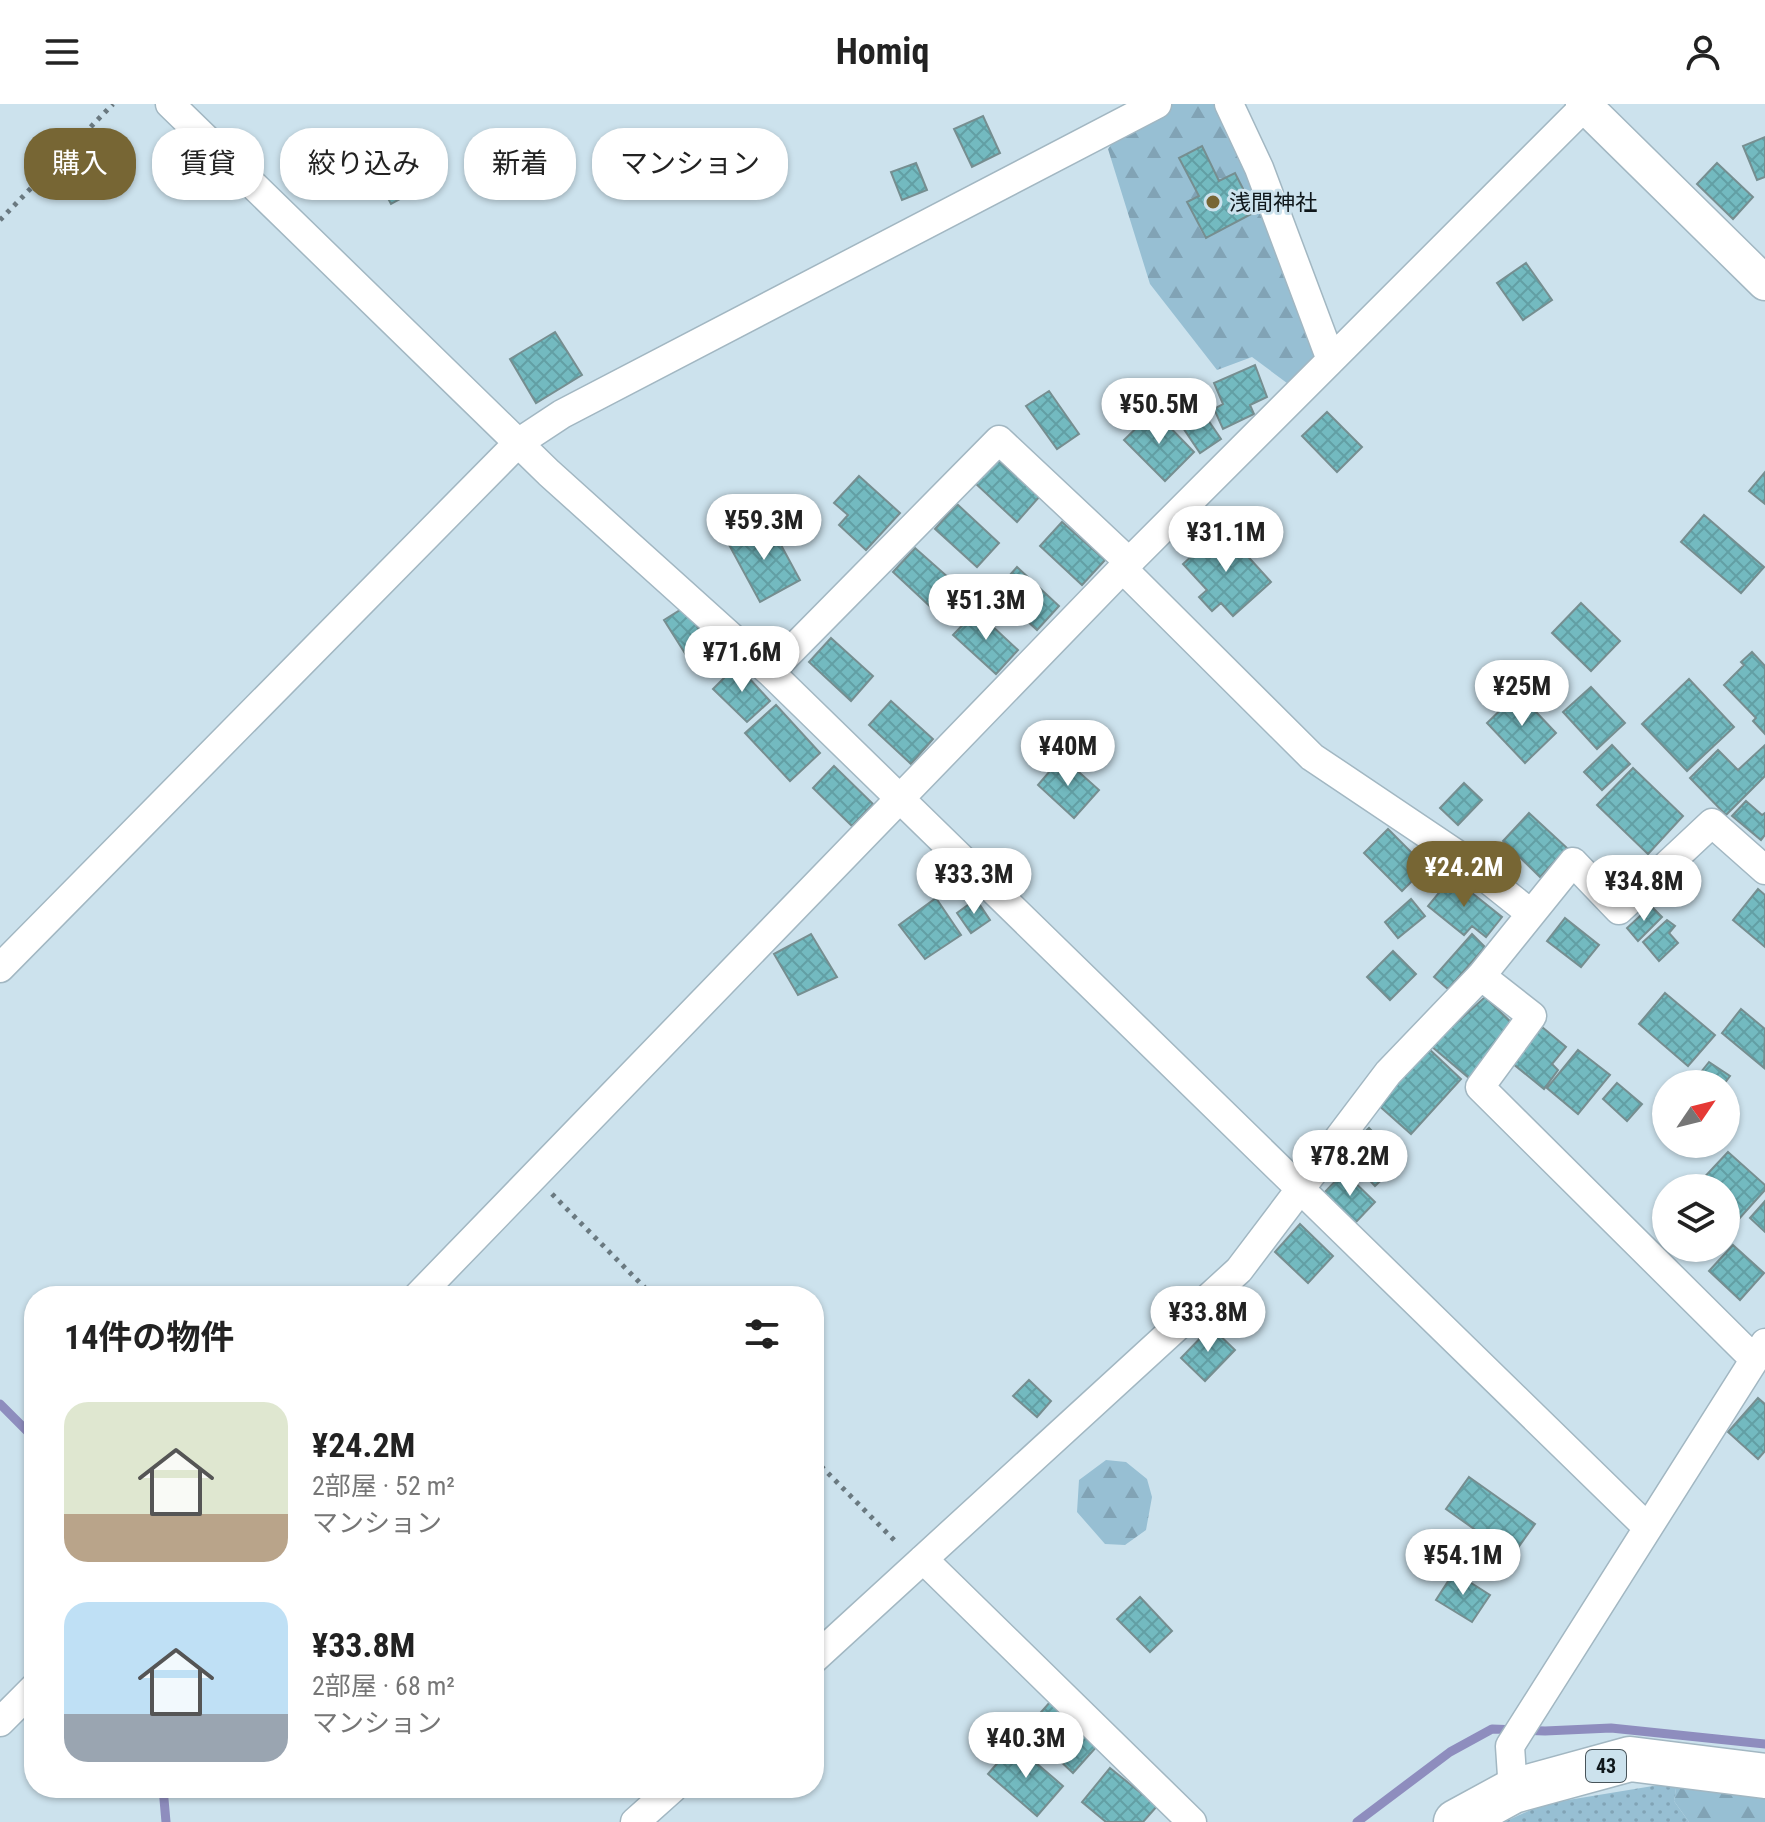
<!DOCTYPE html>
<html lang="ja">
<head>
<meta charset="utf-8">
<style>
	:root { --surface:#fff; --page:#f2f2f2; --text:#222; --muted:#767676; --accent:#776634 }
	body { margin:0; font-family:"Roboto Condensed","Noto Sans JP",sans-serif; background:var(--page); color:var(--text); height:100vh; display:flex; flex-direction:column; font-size:30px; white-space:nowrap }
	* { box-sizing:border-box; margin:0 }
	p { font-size:26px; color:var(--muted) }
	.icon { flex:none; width:44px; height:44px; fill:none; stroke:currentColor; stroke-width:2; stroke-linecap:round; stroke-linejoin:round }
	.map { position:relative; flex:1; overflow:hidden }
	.sheet { position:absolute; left:24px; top:1182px; width:800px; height:512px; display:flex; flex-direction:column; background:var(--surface); border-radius:32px; box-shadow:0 2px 6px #0004 }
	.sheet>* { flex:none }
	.guide { position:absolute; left:24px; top:24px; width:800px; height:72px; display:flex; gap:16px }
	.needle { width:52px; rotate:55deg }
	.fabs { position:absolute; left:1652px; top:966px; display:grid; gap:16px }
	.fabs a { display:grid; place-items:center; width:88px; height:88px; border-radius:50%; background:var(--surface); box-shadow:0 2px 6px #0004; font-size:40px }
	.price { position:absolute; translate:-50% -68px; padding:0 18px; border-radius:28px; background:#fff; color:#222; font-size:26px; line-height:52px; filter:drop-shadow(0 2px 4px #0008) }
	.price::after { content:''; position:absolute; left:50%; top:48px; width:24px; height:18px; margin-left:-12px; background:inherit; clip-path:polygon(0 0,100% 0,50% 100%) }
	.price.active { background:var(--accent); color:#fff }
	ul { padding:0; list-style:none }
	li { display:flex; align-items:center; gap:24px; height:200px; padding:0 40px }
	li span { display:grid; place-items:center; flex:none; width:224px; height:160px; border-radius:24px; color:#555 }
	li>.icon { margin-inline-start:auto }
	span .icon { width:96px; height:96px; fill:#fffc; stroke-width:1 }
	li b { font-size:34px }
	h2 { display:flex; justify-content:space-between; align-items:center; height:96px; padding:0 40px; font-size:34px }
	.pill { padding:0 28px; border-radius:32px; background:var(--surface); box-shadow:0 2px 6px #0004; font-size:28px; line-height:72px }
	.pill.active { background:var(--accent); color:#fff }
	header { display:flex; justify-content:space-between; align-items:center; height:104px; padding:0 40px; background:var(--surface); font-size:36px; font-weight:700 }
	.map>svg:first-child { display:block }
</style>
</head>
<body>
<header><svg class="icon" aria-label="menu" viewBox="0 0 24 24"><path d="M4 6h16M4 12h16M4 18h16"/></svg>Homiq<svg class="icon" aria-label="person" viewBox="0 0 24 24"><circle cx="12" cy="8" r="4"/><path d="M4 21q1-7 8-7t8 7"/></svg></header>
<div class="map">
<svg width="1765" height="1718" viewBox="0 0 1765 1718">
	<defs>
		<pattern id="grass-dots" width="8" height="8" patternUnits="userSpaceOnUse" patternTransform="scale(2)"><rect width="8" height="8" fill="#97bfd3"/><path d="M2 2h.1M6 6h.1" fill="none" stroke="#81a3b5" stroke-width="1.8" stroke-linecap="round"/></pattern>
		<pattern id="forest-firs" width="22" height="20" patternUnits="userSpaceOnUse" patternTransform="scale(2)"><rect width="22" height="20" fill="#97bfd3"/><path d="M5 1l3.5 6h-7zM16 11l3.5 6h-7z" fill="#81a3b5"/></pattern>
		<pattern id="building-cross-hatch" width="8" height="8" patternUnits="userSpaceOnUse" patternTransform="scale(2)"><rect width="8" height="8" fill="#73bac0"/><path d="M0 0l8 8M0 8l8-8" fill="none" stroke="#629fa4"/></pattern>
	</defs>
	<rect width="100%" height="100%" fill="#cce2ed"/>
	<path fill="url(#grass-dots)" d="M 1677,1678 L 1674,1697 L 1689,1718 L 1504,1718 L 1544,1700 Z"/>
	<path fill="url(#forest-firs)" d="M 1157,0 L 1227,0 L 1326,243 L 1291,282 L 1252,253 L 1217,266 L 1150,180 L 1108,45 L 1129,14 Z
		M 1106,1356 L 1126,1358 L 1147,1375 L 1152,1393 L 1146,1426 L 1125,1441 L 1105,1440 L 1077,1408 L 1079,1376 Z
		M 1677,1678 L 1765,1687 L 1765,1718 L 1689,1718 L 1674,1697 Z"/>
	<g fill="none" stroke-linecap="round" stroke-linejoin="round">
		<path stroke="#8e8dbe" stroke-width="9" d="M 0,1300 L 34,1334
			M 163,1684 L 166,1718
			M 1357,1718 L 1450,1648 L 1492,1625 L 1545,1627 L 1611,1624 L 1765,1640"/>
	</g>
	<path fill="url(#building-cross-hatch)" stroke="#768e90" stroke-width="2" d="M 983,12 L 1000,49 L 972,63 L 954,25 Z
		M 1765,33 L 1765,73 L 1757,76 L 1743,42 Z
		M 397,42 L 420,84 L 391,100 L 368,57 Z
		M 1202,42 L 1219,77 L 1235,69 L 1255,108 L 1206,134 L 1187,98 L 1199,92 L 1179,54 Z
		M 916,59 L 927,86 L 902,96 L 891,68 Z
		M 1717,59 L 1753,93 L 1733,115 L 1697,80 Z
		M 1526,159 L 1552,196 L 1523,216 L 1497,179 Z
		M 555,228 L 582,271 L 536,299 L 510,255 Z
		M 1255,261 L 1267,293 L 1250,301 L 1254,310 L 1223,325 L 1214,305 L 1223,300 L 1214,279 Z
		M 1049,287 L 1079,330 L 1057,345 L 1026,302 Z
		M 1193,294 L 1221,335 L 1200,349 L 1173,309 Z
		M 1154,307 L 1194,348 L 1165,377 L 1124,336 Z
		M 1327,308 L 1362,343 L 1337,368 L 1302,332 Z
		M 997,355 L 1039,393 L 1017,418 L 975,379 Z
		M 1765,368 L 1765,400 L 1749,387 Z
		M 859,372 L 900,409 L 866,446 L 839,421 L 848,411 L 834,399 Z
		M 957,400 L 999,439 L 977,463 L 935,425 Z
		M 1704,411 L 1764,463 L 1741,489 L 1681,438 Z
		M 768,417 L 800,476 L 760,498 L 728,439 Z
		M 1062,418 L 1105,456 L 1082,481 L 1040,442 Z
		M 1222,424 L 1271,478 L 1233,512 L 1221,499 L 1212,507 L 1199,493 L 1207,486 L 1183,460 Z
		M 915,444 L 958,482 L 935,507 L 893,468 Z
		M 1017,463 L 1059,502 L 1037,526 L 995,488 Z
		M 1581,499 L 1620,537 L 1591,567 L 1552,529 Z
		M 685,503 L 707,539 L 686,551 L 664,516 Z
		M 976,507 L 1018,546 L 996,570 L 953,531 Z
		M 831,534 L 873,572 L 851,597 L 809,558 Z
		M 1752,548 L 1765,562 L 1765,630 L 1753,617 L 1756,614 L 1724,581 L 1744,561 L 1741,558 Z
		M 737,561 L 770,597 L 747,618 L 713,585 Z
		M 1689,575 L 1734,623 L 1687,667 L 1642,620 Z
		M 1591,583 L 1625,619 L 1597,645 L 1563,608 Z
		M 1518,589 L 1556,629 L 1525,659 L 1487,619 Z
		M 891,597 L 933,635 L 911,660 L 869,621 Z
		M 776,601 L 820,649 L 790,677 L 745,629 Z
		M 1612,641 L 1630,660 L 1602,686 L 1584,668 Z
		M 1765,641 L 1765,672 L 1726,711 L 1690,674 L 1718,646 L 1738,666 Z
		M 1062,653 L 1099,686 L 1074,714 L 1038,681 Z
		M 834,662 L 873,700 L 852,722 L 813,684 Z
		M 1633,664 L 1683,712 L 1648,750 L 1597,701 Z
		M 1464,679 L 1482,696 L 1458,721 L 1440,704 Z
		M 1746,697 L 1762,711 L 1765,709 L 1765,731 L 1761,736 L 1732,712 Z
		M 1529,709 L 1567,744 L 1540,773 L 1503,737 Z
		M 1388,725 L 1426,763 L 1402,787 L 1364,749 Z
		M 1452,773 L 1502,813 L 1486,833 L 1472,822 L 1464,831 L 1428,802 Z
		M 1758,785 L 1765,791 L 1765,843 L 1733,816 Z
		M 936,794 L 961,831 L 925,855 L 899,821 Z
		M 976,795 L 990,816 L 971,829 L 957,809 Z
		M 1411,795 L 1425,812 L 1398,834 L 1385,818 Z
		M 1651,802 L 1662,813 L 1638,837 L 1627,824 Z
		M 1565,814 L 1599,841 L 1581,863 L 1547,837 Z
		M 1667,816 L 1675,822 L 1669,829 L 1678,839 L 1659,857 L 1643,838 Z
		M 811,830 L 837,873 L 798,891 L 774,850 Z
		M 1472,830 L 1485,843 L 1448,885 L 1434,873 Z
		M 1393,847 L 1416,870 L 1390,896 L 1367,873 Z
		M 1665,889 L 1715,931 L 1688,962 L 1639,920 Z
		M 1485,893 L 1516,923 L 1469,974 L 1431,942 Z
		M 1741,905 L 1765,925 L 1764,964 L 1722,929 Z
		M 1542,923 L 1566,943 L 1552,960 L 1558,966 L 1544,985 L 1512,959 Z
		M 1428,944 L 1461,975 L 1411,1030 L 1377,1000 Z
		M 1578,946 L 1610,971 L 1578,1010 L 1547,984 Z
		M 1709,958 L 1730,972 L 1724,980 L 1682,980 L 1691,969 L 1697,973 Z
		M 1617,979 L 1642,1000 L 1627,1017 L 1603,995 Z
		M 1369,1024 L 1401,1057 L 1375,1082 L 1343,1048 Z
		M 1728,1048 L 1765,1081 L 1765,1086 L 1729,1126 L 1726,1123 L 1726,1084 L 1702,1084 L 1698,1080 Z
		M 1344,1068 L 1375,1098 L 1355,1119 L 1324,1089 Z
		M 1765,1097 L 1765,1128 L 1750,1114 Z
		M 1300,1120 L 1333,1152 L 1308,1179 L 1275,1148 Z
		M 1733,1141 L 1764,1169 L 1740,1196 L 1709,1167 Z
		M 1211,1223 L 1235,1246 L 1205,1277 L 1181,1254 Z
		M 1029,1276 L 1051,1297 L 1037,1313 L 1013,1292 Z
		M 1758,1294 L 1765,1300 L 1765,1347 L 1758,1355 L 1728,1328 Z
		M 1469,1373 L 1535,1420 L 1512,1452 L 1446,1405 Z
		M 1454,1468 L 1490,1491 L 1472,1518 L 1436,1496 Z
		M 1140,1493 L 1172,1527 L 1150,1548 L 1117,1515 Z
		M 1051,1597 L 1098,1641 L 1073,1669 L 1026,1625 Z
		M 1014,1640 L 1063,1682 L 1037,1712 L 988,1670 Z
		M 1110,1664 L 1157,1702 L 1143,1718 L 1106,1718 L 1082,1698 Z"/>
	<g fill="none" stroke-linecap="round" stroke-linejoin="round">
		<defs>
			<path id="minor" d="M 170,0 L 549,369 L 770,568 L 1647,1423
				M 1229,0 L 1259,64 L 1331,256
				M 1123,465 L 1312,653 L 1455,749 L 1530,809
				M 770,568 L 999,336 L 1129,458
				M 0,864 L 518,339 L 562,310 L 1157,0
				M 1481,872 L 1532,912 L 1480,983 L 1754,1255
				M 418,1192 L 1129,458 L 1587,0
				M 923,1455 L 1192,1718
				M 814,1555 L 1239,1166 L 1388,969 L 1481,872 L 1573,758 L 1619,806 L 1712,719 L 1765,766
				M 0,1618 L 34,1584
				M 1513,1687 L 1510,1642 L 1765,1239
				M 635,1718 L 673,1684"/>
			<path id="tertiary" d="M 1583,0 L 1765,179"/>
			<path id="primary" d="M 1456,1718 L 1513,1687 L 1630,1655 L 1765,1672"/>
		</defs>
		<use href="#minor" stroke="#a2b7c2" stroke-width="31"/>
		<use href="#tertiary" stroke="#a2b7c2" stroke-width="37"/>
		<use href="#primary" stroke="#a2b7c2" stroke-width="47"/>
		<path stroke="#6a7980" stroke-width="5" stroke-dasharray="4 6" stroke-linecap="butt" d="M 0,116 L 113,0
			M 552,1090 L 653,1192
			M 814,1355 L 898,1440"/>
		<use href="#minor" stroke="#fff" stroke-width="28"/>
		<use href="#tertiary" stroke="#fff" stroke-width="34"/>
		<use href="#primary" stroke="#fff" stroke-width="44"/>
	</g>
	<circle fill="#776634" stroke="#cce2ed" stroke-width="3" cx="1213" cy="98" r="8"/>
	<g text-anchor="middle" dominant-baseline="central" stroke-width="6" stroke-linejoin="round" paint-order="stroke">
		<rect fill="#cce2ed" stroke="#48545a" stroke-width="2" x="1586" y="1646" width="40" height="32" rx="6"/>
		<g font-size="20" font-weight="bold" fill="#0f171b">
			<text x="1606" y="1662">43</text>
		</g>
		<g font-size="22" fill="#0f171b" stroke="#cce2ed" text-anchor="start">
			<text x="1229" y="98">浅間神社</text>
		</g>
	</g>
</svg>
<div class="fabs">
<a><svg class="needle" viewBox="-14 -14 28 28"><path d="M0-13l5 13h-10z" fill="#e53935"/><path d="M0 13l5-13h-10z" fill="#767676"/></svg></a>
<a><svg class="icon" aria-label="layers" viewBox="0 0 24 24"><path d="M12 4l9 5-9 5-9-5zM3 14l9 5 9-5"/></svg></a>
</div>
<b class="price" style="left:1159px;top:342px">¥50.5M</b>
<b class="price" style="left:764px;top:458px">¥59.3M</b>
<b class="price" style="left:1226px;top:470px">¥31.1M</b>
<b class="price" style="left:986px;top:538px">¥51.3M</b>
<b class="price" style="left:742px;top:590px">¥71.6M</b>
<b class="price" style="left:1522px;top:624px">¥25M</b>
<b class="price" style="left:1068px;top:684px">¥40M</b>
<b class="price active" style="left:1464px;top:805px">¥24.2M</b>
<b class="price" style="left:974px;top:812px">¥33.3M</b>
<b class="price" style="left:1644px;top:819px">¥34.8M</b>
<b class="price" style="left:1350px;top:1094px">¥78.2M</b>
<b class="price" style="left:1208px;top:1250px">¥33.8M</b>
<b class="price" style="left:1463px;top:1493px">¥54.1M</b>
<b class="price" style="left:1026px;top:1676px">¥40.3M</b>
<div class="guide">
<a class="pill active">購入</a>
<a class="pill">賃貸</a>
<a class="pill">絞り込み</a>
<a class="pill">新着</a>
<a class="pill">マンション</a>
</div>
<section class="sheet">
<h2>14件の物件<svg class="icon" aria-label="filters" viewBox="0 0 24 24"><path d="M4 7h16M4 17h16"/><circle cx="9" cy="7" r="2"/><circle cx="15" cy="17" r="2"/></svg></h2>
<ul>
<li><span style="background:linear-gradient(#dfe7d0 70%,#b9a48a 0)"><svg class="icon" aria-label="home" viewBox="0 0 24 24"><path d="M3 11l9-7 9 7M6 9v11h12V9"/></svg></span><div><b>¥24.2M</b><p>2部屋 · 52 m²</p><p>マンション</p></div></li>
<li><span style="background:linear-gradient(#bfe0f5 70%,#9aa5b1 0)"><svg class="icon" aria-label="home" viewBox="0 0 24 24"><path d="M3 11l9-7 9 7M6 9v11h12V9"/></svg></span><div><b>¥33.8M</b><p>2部屋 · 68 m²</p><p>マンション</p></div></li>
</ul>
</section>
</div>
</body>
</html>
